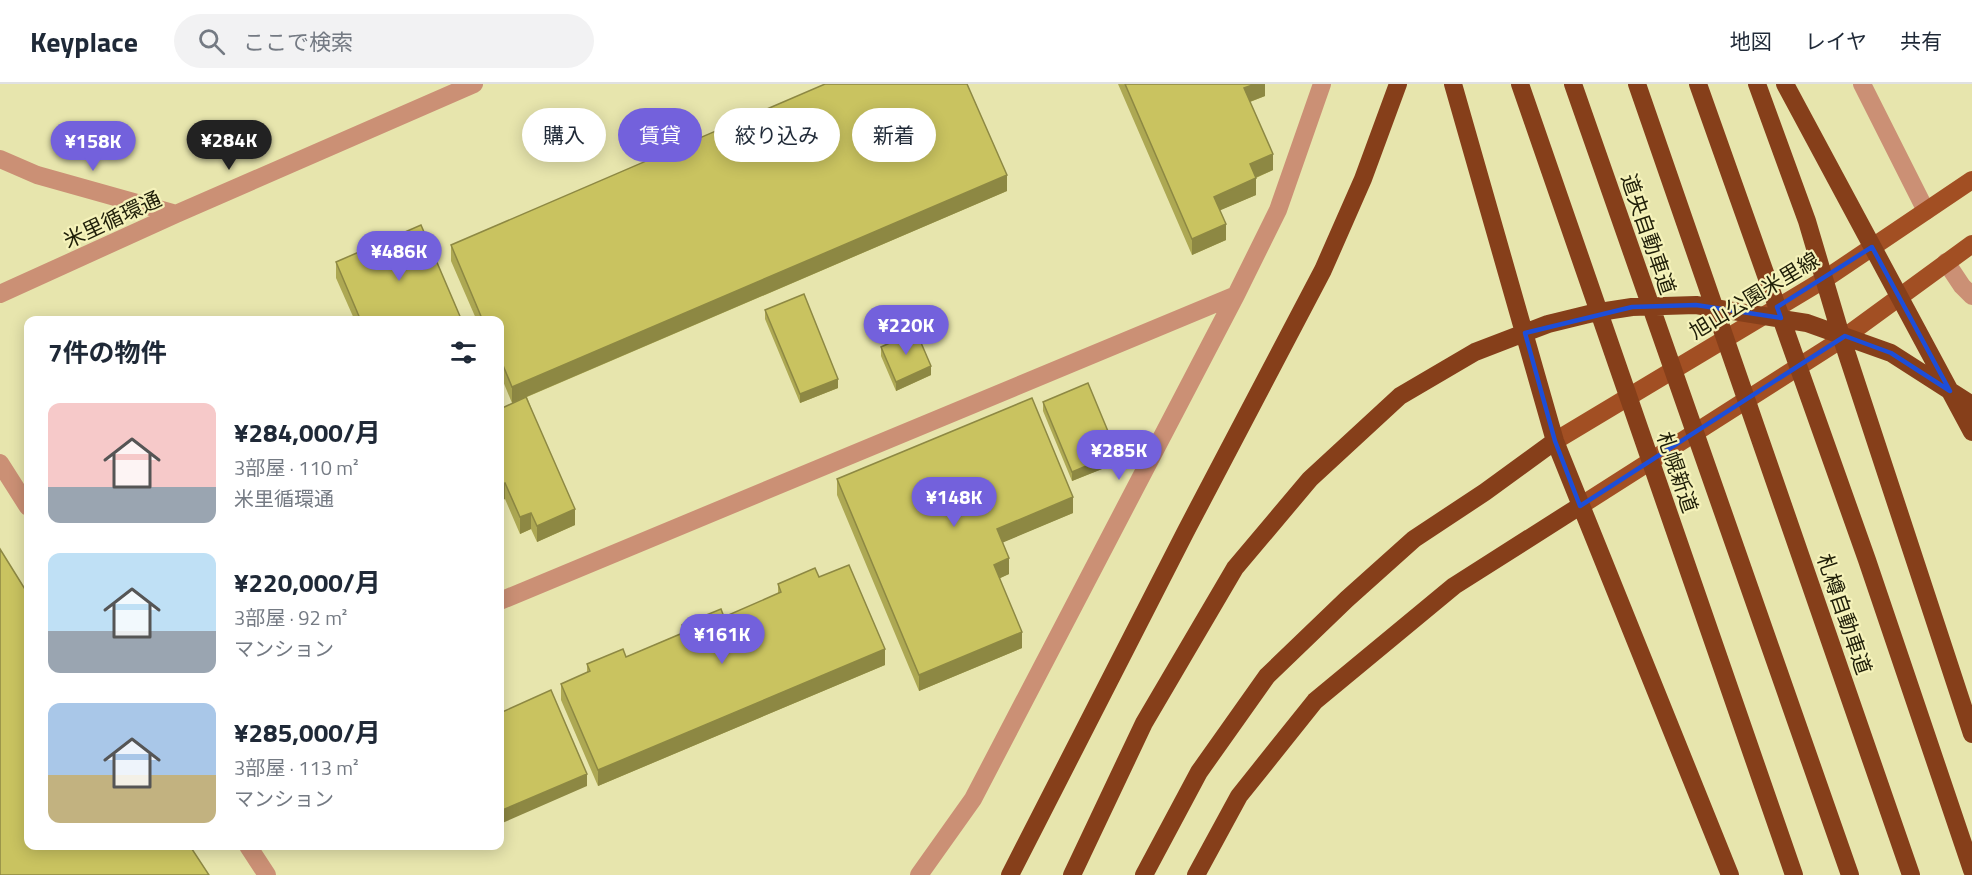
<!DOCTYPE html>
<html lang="ja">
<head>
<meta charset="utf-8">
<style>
	:root { --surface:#fff; --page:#f2f2f3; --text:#1f2937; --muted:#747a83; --line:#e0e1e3; --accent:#7361dc }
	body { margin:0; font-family:"Titillium Web","Noto Sans JP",sans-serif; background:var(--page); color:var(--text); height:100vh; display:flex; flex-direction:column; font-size:22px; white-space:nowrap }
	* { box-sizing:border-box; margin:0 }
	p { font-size:20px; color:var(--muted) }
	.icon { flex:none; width:33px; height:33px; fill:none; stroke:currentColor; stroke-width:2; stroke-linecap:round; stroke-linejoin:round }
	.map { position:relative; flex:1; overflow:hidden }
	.sheet { position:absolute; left:24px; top:232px; width:480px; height:534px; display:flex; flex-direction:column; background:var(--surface); border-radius:12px; box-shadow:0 3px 15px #0003 }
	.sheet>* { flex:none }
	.top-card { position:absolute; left:522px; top:24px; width:570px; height:54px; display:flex; gap:12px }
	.price { position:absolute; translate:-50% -51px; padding:0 14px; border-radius:21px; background:var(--accent); color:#fff; font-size:20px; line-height:39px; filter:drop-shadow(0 2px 3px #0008) }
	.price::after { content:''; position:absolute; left:50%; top:36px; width:18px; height:14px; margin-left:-9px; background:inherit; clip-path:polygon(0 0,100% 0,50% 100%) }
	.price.on { background:#222; color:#fff }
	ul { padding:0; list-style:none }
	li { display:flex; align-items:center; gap:18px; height:150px; padding:0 24px }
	li span { display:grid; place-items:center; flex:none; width:168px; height:120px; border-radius:12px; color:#555 }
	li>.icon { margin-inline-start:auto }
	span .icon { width:72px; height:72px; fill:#fffc; stroke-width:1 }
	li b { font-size:26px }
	h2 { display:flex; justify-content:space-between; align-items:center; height:72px; padding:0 24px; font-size:26px }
	.chip { padding:0 21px; border-radius:27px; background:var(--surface); box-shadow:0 3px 15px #0003; font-size:21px; line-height:54px }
	.chip.on { background:var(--accent); color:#fff }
	header { display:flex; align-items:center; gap:36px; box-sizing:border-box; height:84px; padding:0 30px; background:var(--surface); border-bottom:2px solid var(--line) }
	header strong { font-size:28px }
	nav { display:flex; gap:33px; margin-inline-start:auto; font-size:21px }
	.search { width:420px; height:54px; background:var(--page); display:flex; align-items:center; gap:15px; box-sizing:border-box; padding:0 21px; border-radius:33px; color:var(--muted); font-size:22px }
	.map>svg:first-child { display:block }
</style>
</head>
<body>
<header>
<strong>Keyplace</strong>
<div class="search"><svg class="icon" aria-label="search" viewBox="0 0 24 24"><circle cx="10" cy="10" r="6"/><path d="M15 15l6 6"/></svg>ここで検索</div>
<nav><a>地図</a><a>レイヤ</a><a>共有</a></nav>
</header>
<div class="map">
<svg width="1972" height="791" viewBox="0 0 1972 791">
	<rect width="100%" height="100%" fill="#e7e5ad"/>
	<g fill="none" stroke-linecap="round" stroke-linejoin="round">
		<path stroke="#cb9075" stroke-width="18" d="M 1862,0 L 1926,127
			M 0,75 L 37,91 L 176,130
			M 1946,178 L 1962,202 L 1972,212
			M 0,210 L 176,130 L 474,0
			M 0,379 L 28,423
			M 500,517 L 1236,211
			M 248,762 L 267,791
			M 919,791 L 973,715 L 1236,211 L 1278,126 L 1322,0"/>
		<path stroke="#a24f23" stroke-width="18" d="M 1555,357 L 1825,195 L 1972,96
			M 1580,422 L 1842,255 L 1972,160"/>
		<path stroke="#863f1a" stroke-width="18" d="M 1453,0 L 1555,357 L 1730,791
			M 1520,0 L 1794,791
			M 1573,0 L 1850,791
			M 1637,0 L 1911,791
			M 1698,0 L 1867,476 L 1972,786
			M 1757,0 L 1807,137 L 1842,255 L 1972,650
			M 1785,0 L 1972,348
			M 1010,791 L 1187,445 L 1323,186 L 1363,95 L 1398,0
			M 1072,791 L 1144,639 L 1235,484 L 1310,395 L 1400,312 L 1475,268 L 1548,240 L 1593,229 L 1632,223 L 1696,221 L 1807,239 L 1891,269 L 1972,321
			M 1144,791 L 1199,688 L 1267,592 L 1347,515 L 1414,455 L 1485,408 L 1555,357
			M 1196,791 L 1239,712 L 1315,617 L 1454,502 L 1580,422"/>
	</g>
	<path fill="#ada853" d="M 1118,0 L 1265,0 L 1265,12 L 1250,18 L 1273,86 L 1256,94 L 1256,111 L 1220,126 L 1226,156 L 1192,171 Z
		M 1007,107 L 527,313 L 575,441 L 537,458 L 531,445 L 520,450 L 505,415 L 500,417 L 512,319 L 500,290 L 500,237 L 477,237 L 451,177 L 451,161 Z
		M 336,178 L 462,237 L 355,237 L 336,194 Z
		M 765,226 L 838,304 L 800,319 L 765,235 Z
		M 881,263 L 931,291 L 896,307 L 881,272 Z
		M 1043,318 L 1117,379 L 1072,397 L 1043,327 Z
		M 837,395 L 1073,429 L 1003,458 L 1009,490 L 1000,494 L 1022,564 L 919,607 L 837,411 Z
		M 819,493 L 885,581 L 598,702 L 561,616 L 561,600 L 587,589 L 587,580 L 626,573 L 682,549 L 682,541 L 724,533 L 778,510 L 778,500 Z"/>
	<path fill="#8d8843" d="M 1255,0 L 1265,0 L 1265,12 L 1244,20 L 1244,4 Z
		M 1273,70 L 1273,86 L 1250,96 L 1250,80 Z
		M 1007,91 L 1007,107 L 512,319 L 512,303 Z
		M 1256,94 L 1256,111 L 1214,129 L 1214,113 Z
		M 1226,140 L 1226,156 L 1192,171 L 1192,155 Z
		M 931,282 L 931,291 L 896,307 L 896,298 Z
		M 838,295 L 838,304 L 800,319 L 800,310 Z
		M 1117,369 L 1117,379 L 1072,397 L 1072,388 Z
		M 505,399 L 505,415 L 500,417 L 500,401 Z
		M 1073,413 L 1073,429 L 997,461 L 997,445 Z
		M 575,425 L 575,441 L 537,458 L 537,442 Z
		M 531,429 L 531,445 L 520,450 L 520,433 Z
		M 1009,474 L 1009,490 L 994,497 L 994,481 Z
		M 1022,548 L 1022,564 L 919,607 L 919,591 Z
		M 885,565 L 885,581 L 598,702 L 598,686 Z
		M 587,690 L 587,702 L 500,740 L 500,727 Z"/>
	<path fill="#c9c360" stroke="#8d8843" stroke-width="1.5" d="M 825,0 L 967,0 L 1007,91 L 512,303 L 500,274 L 500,237 L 483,237 L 451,161 Z
		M 1125,0 L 1255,0 L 1244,4 L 1273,70 L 1250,80 L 1256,94 L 1214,113 L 1226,140 L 1192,155 Z
		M 421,141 L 462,237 L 361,237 L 336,178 Z
		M 804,210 L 838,295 L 800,310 L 765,226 Z
		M 916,247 L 931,282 L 896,298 L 881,263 Z
		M 1088,299 L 1117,369 L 1072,388 L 1043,318 Z
		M 526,313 L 575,425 L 537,442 L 531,429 L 520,433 L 505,399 L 500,401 L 500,325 Z
		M 1032,314 L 1073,413 L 997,445 L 1009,474 L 994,481 L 1022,548 L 919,591 L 837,395 Z
		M 0,465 L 28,510 L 28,762 L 190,762 L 209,791 L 0,791 Z
		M 849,481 L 885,565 L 598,686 L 561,600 L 590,587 L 587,580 L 623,565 L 626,573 L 685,548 L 682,541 L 721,525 L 724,533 L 781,508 L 778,500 L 815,484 L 819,493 Z
		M 551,606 L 587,690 L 500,727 L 500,629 Z"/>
	<path fill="none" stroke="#1d4ed8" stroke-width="4.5" stroke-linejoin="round" d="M 1872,163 L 1950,307 L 1891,269 L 1845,252 L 1580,422 L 1555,357 L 1525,249 L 1632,223 L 1696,221 L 1781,234 L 1777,223 Z"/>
	<g text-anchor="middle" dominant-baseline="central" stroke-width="4.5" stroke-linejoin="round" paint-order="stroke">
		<g font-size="21" fill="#1f1e08" stroke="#f5f2ba">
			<text transform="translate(112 135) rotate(-25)">米里循環通</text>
			<text transform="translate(1649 150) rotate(71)">道央自動車道</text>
			<text transform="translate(1754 211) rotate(-31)">旭山公園米里線</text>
			<text transform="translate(1678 388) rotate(71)">札幌新道</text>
			<text transform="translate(1845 530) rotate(71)">札樽自動車道</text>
		</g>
	</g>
</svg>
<b class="price on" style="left:229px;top:87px">¥284K</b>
<b class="price" style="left:93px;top:88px">¥158K</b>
<b class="price" style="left:399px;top:198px">¥486K</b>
<b class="price" style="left:906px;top:272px">¥220K</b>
<b class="price" style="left:1119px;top:397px">¥285K</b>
<b class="price" style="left:954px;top:444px">¥148K</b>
<b class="price" style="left:722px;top:581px">¥161K</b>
<div class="top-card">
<a class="chip">購入</a>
<a class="chip on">賃貸</a>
<a class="chip">絞り込み</a>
<a class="chip">新着</a>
</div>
<section class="sheet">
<h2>7件の物件<svg class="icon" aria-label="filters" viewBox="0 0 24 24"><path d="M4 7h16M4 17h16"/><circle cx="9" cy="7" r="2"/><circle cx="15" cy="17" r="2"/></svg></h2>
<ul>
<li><span style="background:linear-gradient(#f6c9c9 70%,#9aa5b1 0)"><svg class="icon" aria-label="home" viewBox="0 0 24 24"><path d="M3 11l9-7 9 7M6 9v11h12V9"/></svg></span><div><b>¥284,000/月</b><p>3部屋 · 110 m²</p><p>米里循環通</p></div></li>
<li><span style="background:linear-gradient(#bfe0f5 65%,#9aa5b1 0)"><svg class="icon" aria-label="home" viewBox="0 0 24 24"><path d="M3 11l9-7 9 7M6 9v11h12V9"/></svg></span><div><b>¥220,000/月</b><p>3部屋 · 92 m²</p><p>マンション</p></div></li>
<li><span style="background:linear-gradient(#a9c7e8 60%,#c2b280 0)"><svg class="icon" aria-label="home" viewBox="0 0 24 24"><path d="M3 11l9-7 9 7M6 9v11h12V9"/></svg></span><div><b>¥285,000/月</b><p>3部屋 · 113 m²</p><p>マンション</p></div></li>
</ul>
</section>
</div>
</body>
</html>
